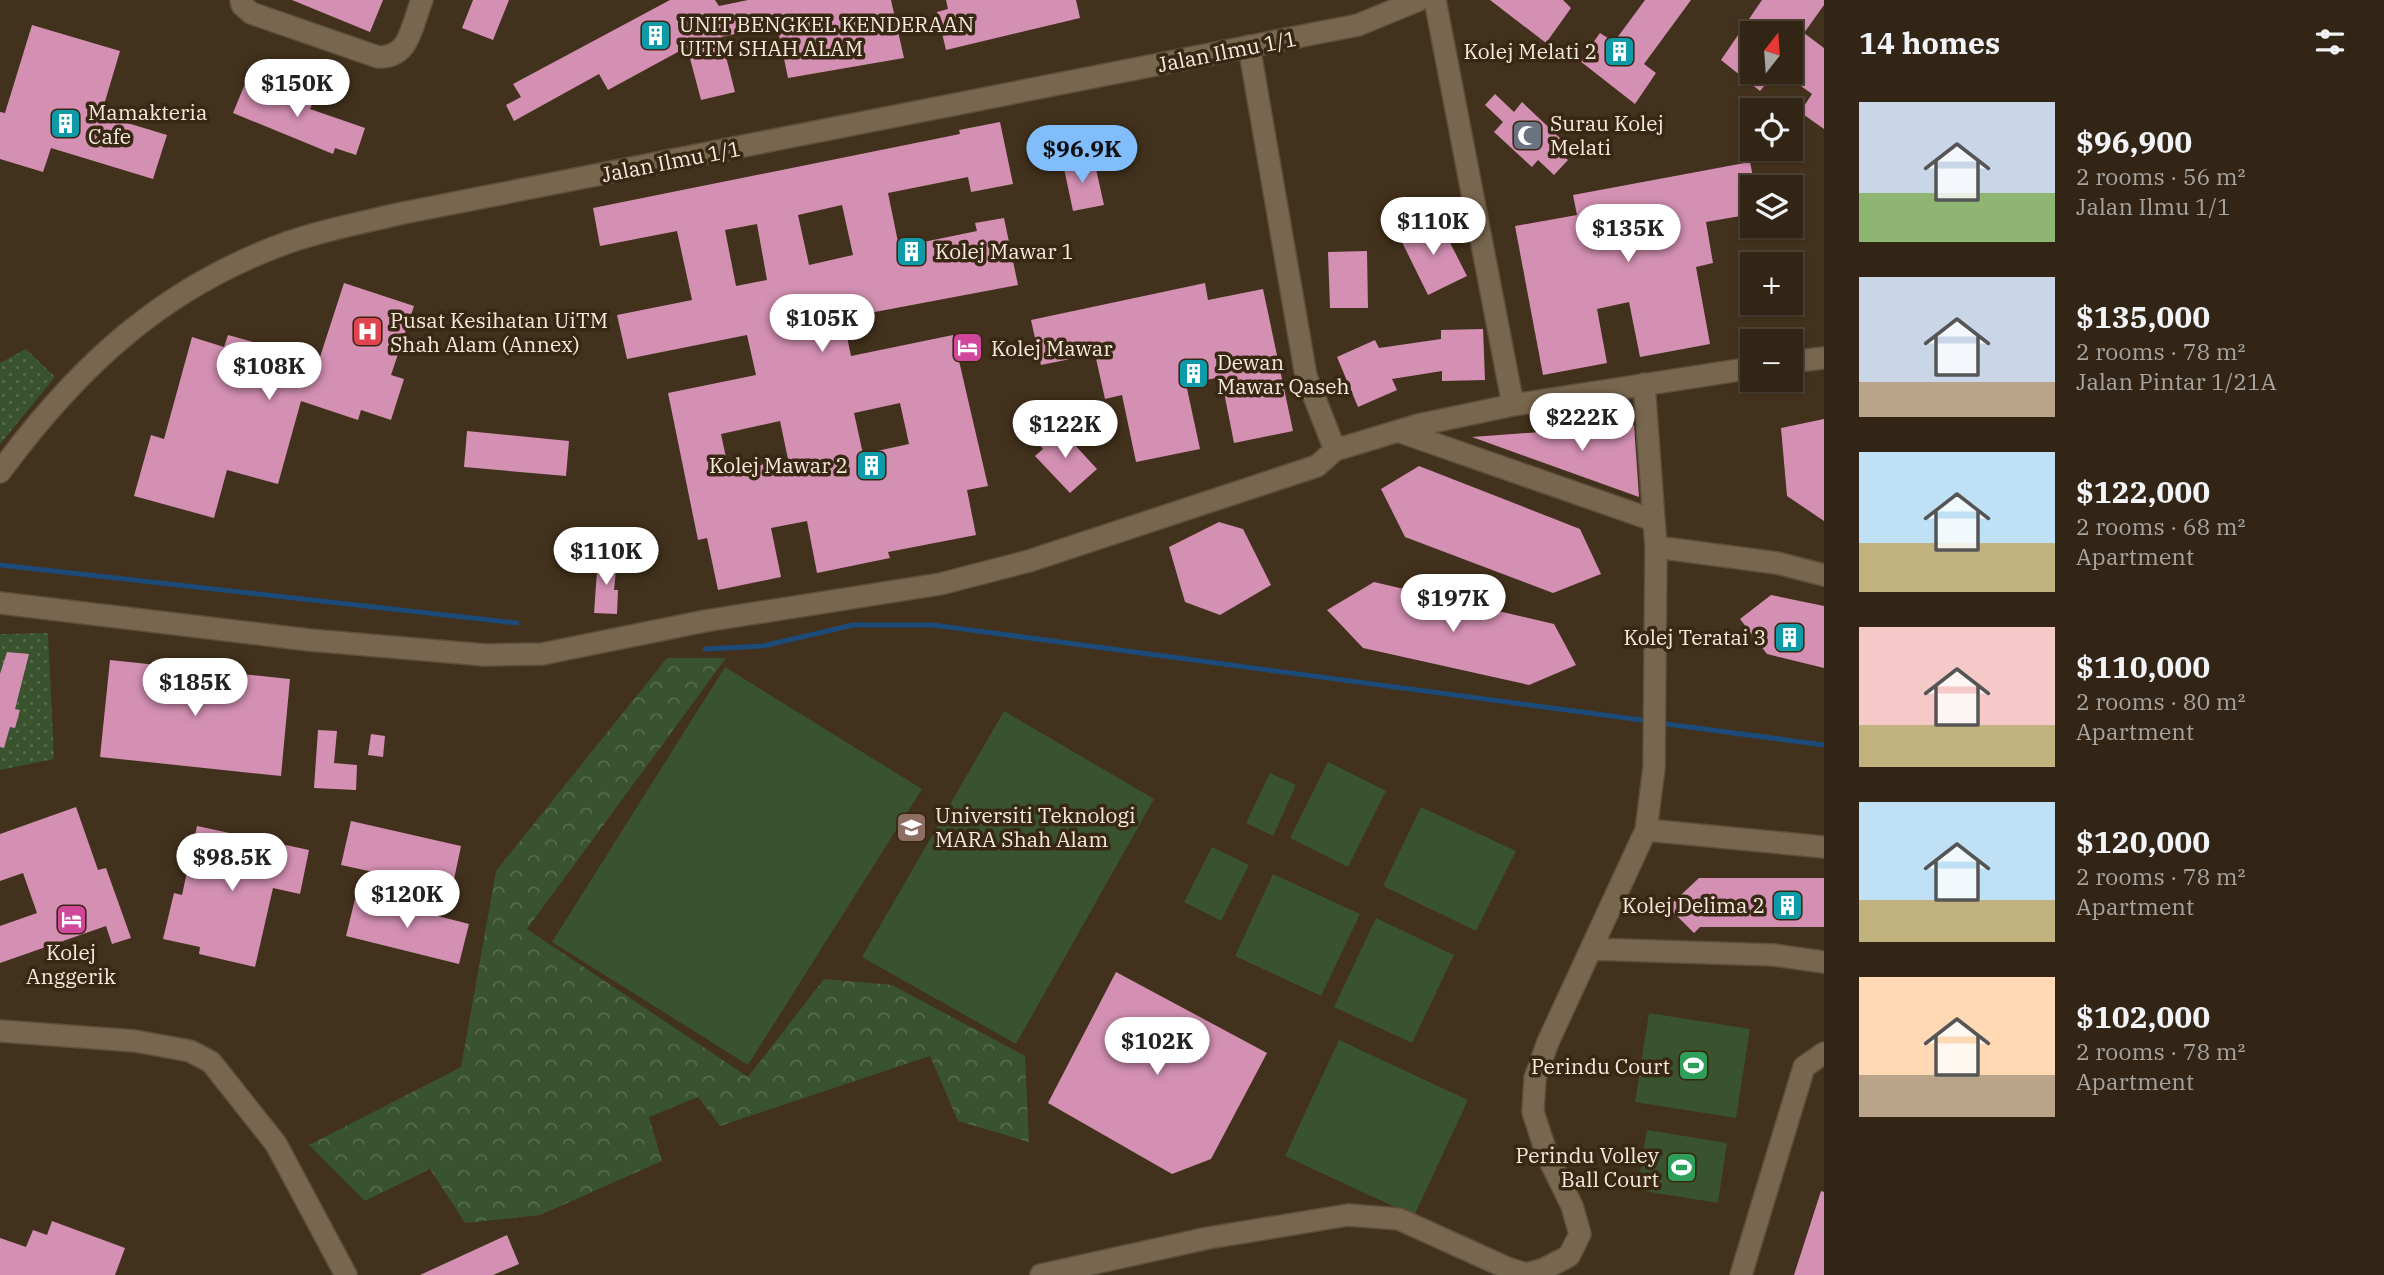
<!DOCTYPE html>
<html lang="en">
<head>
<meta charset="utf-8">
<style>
	:root { --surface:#322515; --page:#3d3122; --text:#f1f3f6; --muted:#a8a5a0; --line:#4d4234; --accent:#80bdfa }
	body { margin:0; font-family:"IBM Plex Serif",serif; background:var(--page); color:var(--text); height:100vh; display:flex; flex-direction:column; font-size:26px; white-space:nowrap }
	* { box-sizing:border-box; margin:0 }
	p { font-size:23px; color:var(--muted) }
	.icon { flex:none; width:38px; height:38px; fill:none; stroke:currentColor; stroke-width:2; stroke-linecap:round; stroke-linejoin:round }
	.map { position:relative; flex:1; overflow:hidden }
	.side { display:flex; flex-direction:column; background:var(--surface); width:560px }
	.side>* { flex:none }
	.needle { width:46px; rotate:17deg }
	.fabs { position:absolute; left:1740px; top:21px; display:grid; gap:14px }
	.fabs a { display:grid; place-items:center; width:63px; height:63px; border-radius:0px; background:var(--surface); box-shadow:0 2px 5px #0004,0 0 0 2px var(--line); font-size:35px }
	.price { position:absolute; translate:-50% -60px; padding:0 16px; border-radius:24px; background:#fff; color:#222; font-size:23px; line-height:46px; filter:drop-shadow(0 2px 4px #0008) }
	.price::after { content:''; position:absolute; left:50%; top:42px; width:21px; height:16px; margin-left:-10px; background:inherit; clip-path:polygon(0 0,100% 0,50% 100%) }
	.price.selected { background:var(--accent); color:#111 }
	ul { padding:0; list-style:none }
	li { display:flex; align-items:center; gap:21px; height:175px; padding:0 35px }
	li span { display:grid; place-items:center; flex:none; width:196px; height:140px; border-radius:0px; color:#555 }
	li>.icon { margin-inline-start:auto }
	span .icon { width:84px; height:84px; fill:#fffc; stroke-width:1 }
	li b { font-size:30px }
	h2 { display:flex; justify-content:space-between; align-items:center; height:84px; padding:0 35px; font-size:30px }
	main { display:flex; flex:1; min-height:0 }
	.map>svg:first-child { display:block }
</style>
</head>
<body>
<main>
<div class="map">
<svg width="1824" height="1275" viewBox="0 0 1824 1275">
	<defs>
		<pattern id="grass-dots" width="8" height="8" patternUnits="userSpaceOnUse" patternTransform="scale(1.75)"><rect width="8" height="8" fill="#39532e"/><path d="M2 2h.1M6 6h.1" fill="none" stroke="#566c4c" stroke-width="1.8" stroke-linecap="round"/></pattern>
		<pattern id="forest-crowns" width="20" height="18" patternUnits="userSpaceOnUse" patternTransform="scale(1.75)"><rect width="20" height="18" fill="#39532e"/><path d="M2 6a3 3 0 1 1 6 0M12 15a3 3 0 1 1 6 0" fill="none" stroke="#566c4c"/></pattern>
	</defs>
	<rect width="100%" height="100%" fill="#42311c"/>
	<path fill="url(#grass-dots)" d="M 26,349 L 55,377 L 0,444 L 0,363 Z
		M 48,633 L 54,759 L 0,770 L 0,634 Z"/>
	<path fill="url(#forest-crowns)" d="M 667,658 L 726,658 L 527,929 L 748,1077 L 824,979 L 892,985 L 1025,1056 L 1029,1142 L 958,1121 L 930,1056 L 720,1126 L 698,1097 L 649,1117 L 662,1161 L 540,1215 L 465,1223 L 430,1169 L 365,1201 L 309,1145 L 461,1067 L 496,871 Z"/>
	<path fill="#39532e" d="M 725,667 L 922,789 L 748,1065 L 552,942 Z
		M 1004,711 L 1154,799 L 1016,1044 L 862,957 Z
		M 1328,762 L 1386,791 L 1348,867 L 1290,838 Z
		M 1270,773 L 1296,785 L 1273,836 L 1246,823 Z
		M 1421,807 L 1516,851 L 1476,931 L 1383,886 Z
		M 1212,847 L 1249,865 L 1221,921 L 1184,902 Z
		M 1273,874 L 1360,914 L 1321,996 L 1235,956 Z
		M 1376,918 L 1454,955 L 1412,1043 L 1334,1007 Z
		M 1649,1013 L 1750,1029 L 1736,1118 L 1635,1102 Z
		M 1339,1040 L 1468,1100 L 1414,1216 L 1285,1156 Z
		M 1647,1130 L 1727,1143 L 1718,1203 L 1637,1190 Z"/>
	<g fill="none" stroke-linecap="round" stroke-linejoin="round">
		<path stroke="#1c4a79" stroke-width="5" d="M 0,565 L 517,623
			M 705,649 L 763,646 L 853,625 L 933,625 L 1649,721
			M 1659,723 L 1824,745"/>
	</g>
	<path fill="#d490b3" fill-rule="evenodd" d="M 292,0 L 383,0 L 370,32 Z
		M 473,0 L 509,0 L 493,40 L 462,28 Z
		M 670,0 L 715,0 L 719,6 L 748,0 L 891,0 L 904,58 L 788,78 L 777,25 L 721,37 L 735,92 L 701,100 L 687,47 L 608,90 L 599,74 L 514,121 L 506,105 L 521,97 L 513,84 Z
		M 946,0 L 1076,0 L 1080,18 L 946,50 L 937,12 L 948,9 Z
		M 1490,0 L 1563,0 L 1571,8 L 1546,43 Z
		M 1645,0 L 1691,0 L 1644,64 L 1656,73 L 1635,104 L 1580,61 L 1600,33 L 1614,42 Z
		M 1762,0 L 1824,0 L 1824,5 L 1804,33 L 1824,48 L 1824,129 L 1800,112 L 1812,94 L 1790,78 L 1790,33 L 1752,33 L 1752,72 L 1776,72 L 1760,91 L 1721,60 Z
		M 32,25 L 120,51 L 101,115 L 167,135 L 153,179 L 51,148 L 43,172 L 0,159 L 0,112 L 5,113 Z
		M 247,79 L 312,105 L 310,109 L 365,128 L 356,155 L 335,148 L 333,154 L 233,113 Z
		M 1495,94 L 1514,112 L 1522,102 L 1560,138 L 1553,146 L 1568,160 L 1554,175 L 1538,160 L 1532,167 L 1494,132 L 1503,122 L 1485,105 Z
		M 1000,122 L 1013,184 L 971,192 L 968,177 L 888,193 L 899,247 L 977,231 L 975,223 L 1004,218 L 1018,285 L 843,318 L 851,356 L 953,335 L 988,486 L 967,490 L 976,535 L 888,552 L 890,558 L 817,573 L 807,521 L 771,528 L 781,577 L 718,590 L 707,538 L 698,540 L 668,393 L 756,375 L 747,335 L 627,359 L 617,315 L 692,300 L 677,231 L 600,246 L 593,208 L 960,134 L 959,130 ZM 842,205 L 853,255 L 809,265 L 798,215 ZM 757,224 L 767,280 L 736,286 L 725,230 ZM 900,403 L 909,444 L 863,454 L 854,413 ZM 780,421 L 788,459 L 729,472 L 721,434 Z
		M 1080,155 L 1084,171 L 1096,169 L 1104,205 L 1073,211 L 1062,159 Z
		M 1750,162 L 1755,187 L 1752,187 L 1752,214 L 1706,222 L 1713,263 L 1696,267 L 1710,344 L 1640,357 L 1629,302 L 1597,309 L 1607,363 L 1543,375 L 1515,226 L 1577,215 L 1573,195 Z
		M 1438,219 L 1467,276 L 1428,295 L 1400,238 Z
		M 1367,251 L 1368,308 L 1330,308 L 1328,252 Z
		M 344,283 L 414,306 L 391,375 L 404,379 L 391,420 L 361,410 L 358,420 L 301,401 L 278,484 L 227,470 L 214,518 L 134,496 L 151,435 L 164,439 L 192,337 L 224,347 L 228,335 L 257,343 L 253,358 L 306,372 L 311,358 L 319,360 Z
		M 1205,283 L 1208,300 L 1263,289 L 1293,431 L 1234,443 L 1221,377 L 1186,384 L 1200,449 L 1136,462 L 1122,395 L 1105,399 L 1095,354 L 1041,365 L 1031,320 Z
		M 1483,329 L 1485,380 L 1442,381 L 1442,371 L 1392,379 L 1397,390 L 1358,407 L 1337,357 L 1375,340 L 1379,348 L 1441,339 L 1441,330 Z
		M 1824,419 L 1824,521 L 1787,496 L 1781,428 Z
		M 1634,425 L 1639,497 L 1472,437 Z
		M 1060,429 L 1097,469 L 1070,493 L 1035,456 L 1043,449 L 1038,443 L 1051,431 L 1055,434 Z
		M 467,431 L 569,441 L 566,476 L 464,467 Z
		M 1419,466 L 1580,529 L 1601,574 L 1553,593 L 1405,537 L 1381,489 Z
		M 1219,522 L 1243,529 L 1271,585 L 1220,615 L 1185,602 L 1169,547 Z
		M 598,557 L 617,559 L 614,590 L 618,590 L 617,614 L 594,613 Z
		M 1374,582 L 1554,624 L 1576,665 L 1529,685 L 1363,648 L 1327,610 Z
		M 1771,595 L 1824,606 L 1824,668 L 1767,654 L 1740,619 Z
		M 7,652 L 29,654 L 15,709 L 20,710 L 15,728 L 10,727 L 4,748 L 0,747 L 0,674 Z
		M 110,660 L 290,679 L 281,776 L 100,757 Z
		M 318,730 L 337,731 L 334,763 L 357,765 L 356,790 L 314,788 Z
		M 371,734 L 385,736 L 383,757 L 368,755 Z
		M 76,807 L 98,870 L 106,868 L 131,938 L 112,944 L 106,926 L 0,963 L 0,926 L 37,913 L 23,873 L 0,881 L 0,834 Z
		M 351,821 L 461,846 L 452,889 L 341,865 Z
		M 197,826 L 309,850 L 300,894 L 273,888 L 255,967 L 199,954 L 200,947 L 163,939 L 174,893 L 182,895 Z
		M 1699,878 L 1824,878 L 1824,927 L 1700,927 L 1694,933 L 1668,907 Z
		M 356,895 L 469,924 L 459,964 L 346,936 Z
		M 1116,972 L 1267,1053 L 1211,1159 L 1172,1174 L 1048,1103 Z
		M 1821,1191 L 1824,1192 L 1824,1275 L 1794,1275 Z
		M 52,1221 L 125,1248 L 115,1275 L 0,1275 L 0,1238 L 26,1247 L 33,1230 L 47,1235 Z
		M 507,1235 L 519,1264 L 493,1275 L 420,1275 Z"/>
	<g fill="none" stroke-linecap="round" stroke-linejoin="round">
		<defs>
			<path id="minor" d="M 241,0 L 242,5 L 251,13 L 378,57 C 410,58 411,27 422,0
				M 1435,0 L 1513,405
				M 1249,46 L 1306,376 L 1335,450
				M 1790,362 L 1824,358
				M 1398,431 L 1653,520
				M 0,472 C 78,366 163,287 289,242 C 326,229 365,222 403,213 L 1358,25 L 1419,0
				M 1656,547 L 1777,563 L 1824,575
				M 0,603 L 309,640 L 485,655 L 542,654 L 705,621 L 940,584 L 1029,561 L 1317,466 L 1335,450 L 1418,425 L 1513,405 L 1752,368
				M 1646,830 L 1824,847
				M 1591,949 L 1773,955 L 1824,962
				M 0,1031 L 135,1041 L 190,1051 L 211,1062 L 276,1144 L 346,1275
				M 1041,1275 L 1208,1238 L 1348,1215 L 1399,1219 L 1507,1268 L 1526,1274 L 1544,1269 L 1569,1256 L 1580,1234 L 1572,1206 L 1547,1155 L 1533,1112 L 1535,1078 L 1548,1042 L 1646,830 L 1654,768 L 1656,547 L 1644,384
				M 1741,1275 L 1804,1067 L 1824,1053"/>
		</defs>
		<use href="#minor" stroke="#5d4f3c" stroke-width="24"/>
		<use href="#minor" stroke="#79664f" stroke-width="21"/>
	</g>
	<defs>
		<symbol id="building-square" viewBox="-11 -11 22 22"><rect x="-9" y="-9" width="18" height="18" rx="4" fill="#0f9aa8" stroke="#382712"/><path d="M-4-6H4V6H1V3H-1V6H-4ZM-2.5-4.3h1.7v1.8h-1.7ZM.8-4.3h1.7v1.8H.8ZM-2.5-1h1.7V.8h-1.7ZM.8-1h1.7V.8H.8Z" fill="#fff"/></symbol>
		<symbol id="mosque-square" viewBox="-11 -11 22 22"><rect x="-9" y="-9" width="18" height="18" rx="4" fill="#6b7280" stroke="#382712"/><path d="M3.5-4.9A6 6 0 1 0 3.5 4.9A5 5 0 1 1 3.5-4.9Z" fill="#fff"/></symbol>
		<symbol id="hospital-square" viewBox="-11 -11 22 22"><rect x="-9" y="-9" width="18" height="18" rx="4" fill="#e0444e" stroke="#382712"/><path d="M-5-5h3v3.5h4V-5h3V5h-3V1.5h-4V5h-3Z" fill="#fff"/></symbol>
		<symbol id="hotel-square" viewBox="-11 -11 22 22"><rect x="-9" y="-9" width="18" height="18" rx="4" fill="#d1479c" stroke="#382712"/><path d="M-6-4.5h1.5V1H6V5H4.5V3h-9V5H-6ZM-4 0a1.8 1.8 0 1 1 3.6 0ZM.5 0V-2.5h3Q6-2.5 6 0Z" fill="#fff"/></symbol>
		<symbol id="university-square" viewBox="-11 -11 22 22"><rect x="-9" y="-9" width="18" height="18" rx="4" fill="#8d6e63" stroke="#382712"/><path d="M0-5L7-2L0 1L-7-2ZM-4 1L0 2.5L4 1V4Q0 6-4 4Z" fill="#fff"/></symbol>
		<symbol id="stadium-square" viewBox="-11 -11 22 22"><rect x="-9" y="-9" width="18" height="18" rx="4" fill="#2e9e5b" stroke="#382712"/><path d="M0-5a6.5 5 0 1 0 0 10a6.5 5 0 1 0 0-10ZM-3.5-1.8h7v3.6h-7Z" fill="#fff"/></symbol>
	</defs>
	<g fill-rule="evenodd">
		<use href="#building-square" x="638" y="18" width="35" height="35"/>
		<use href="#building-square" x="1602" y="34" width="35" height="35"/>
		<use href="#building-square" x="48" y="106" width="35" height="35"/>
		<use href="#mosque-square" x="1510" y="118" width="35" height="35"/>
		<use href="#building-square" x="894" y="234" width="35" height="35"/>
		<use href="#hospital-square" x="350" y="314" width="35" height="35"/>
		<use href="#hotel-square" x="950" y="330" width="35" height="35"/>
		<use href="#building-square" x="1176" y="356" width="35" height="35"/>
		<use href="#building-square" x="854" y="448" width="35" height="35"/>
		<use href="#building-square" x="1772" y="620" width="35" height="35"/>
		<use href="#university-square" x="894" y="810" width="35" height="35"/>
		<use href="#building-square" x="1770" y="888" width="35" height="35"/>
		<use href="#hotel-square" x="54" y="902" width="35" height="35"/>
		<use href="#stadium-square" x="1676" y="1048" width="35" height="35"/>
		<use href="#stadium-square" x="1664" y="1150" width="35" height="35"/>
	</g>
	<g text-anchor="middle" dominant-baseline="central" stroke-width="7" stroke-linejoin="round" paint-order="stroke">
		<g font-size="21" fill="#f5eadd" stroke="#382712" text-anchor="start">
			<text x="679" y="24">UNIT BENGKEL KENDERAAN<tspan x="679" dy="24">UITM SHAH ALAM</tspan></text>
			<text x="1597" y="51" text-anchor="end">Kolej Melati 2</text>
			<text x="88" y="112">Mamakteria<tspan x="88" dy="24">Cafe</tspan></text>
			<text x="1550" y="123">Surau Kolej<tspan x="1550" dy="24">Melati</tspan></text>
			<text x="935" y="251">Kolej Mawar 1</text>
			<text x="390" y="320">Pusat Kesihatan UiTM<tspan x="390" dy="24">Shah Alam (Annex)</tspan></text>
			<text x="991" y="348">Kolej Mawar</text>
			<text x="1217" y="362">Dewan<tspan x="1217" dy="24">Mawar Qaseh</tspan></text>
			<text x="848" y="465" text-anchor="end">Kolej Mawar 2</text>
			<text x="1766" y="637" text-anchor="end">Kolej Teratai 3</text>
			<text x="935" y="815">Universiti Teknologi<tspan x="935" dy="24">MARA Shah Alam</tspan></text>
			<text x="1765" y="905" text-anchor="end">Kolej Delima 2</text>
			<text x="71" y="952" text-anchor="middle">Kolej<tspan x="71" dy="24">Anggerik</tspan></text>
			<text x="1670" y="1066" text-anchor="end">Perindu Court</text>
			<text x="1659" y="1155" text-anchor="end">Perindu Volley<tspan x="1659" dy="24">Ball Court</tspan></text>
		</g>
		<g font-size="21" fill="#f5eadd" stroke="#382712">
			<text transform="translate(1227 51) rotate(-11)">Jalan Ilmu 1/1</text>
			<text transform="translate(671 161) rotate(-11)">Jalan Ilmu 1/1</text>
		</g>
	</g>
</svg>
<div class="fabs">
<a><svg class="needle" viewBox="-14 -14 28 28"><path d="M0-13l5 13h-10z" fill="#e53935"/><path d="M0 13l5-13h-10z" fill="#a8a5a0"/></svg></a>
<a><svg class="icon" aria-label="locate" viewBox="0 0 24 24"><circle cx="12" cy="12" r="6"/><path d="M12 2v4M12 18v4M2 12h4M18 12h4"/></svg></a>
<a><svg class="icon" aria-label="layers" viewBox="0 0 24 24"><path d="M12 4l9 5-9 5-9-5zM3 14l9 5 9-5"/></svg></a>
<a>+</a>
<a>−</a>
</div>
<b class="price" style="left:297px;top:119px">$150K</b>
<b class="price selected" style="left:1082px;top:185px">$96.9K</b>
<b class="price" style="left:1433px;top:257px">$110K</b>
<b class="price" style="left:1628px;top:264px">$135K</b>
<b class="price" style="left:822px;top:354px">$105K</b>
<b class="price" style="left:269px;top:402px">$108K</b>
<b class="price" style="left:1582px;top:453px">$222K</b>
<b class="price" style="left:1065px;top:460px">$122K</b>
<b class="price" style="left:606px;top:587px">$110K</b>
<b class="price" style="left:1453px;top:634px">$197K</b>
<b class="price" style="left:195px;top:718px">$185K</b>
<b class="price" style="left:232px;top:893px">$98.5K</b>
<b class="price" style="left:407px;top:930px">$120K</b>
<b class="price" style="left:1157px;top:1077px">$102K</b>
</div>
<section class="side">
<h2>14 homes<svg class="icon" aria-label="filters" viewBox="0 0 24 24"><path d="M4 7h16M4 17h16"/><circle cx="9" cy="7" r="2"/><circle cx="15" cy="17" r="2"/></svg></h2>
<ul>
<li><span style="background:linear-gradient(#c9d6e8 65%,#8fb573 0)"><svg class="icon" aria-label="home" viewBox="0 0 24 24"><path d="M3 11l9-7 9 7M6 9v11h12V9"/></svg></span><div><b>$96,900</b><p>2 rooms · 56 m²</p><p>Jalan Ilmu 1/1</p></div></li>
<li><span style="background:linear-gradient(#c9d6e8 75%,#b9a48a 0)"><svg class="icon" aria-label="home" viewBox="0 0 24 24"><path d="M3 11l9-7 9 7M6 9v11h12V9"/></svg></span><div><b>$135,000</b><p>2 rooms · 78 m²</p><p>Jalan Pintar 1/21A</p></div></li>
<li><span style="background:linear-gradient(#bfe0f5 65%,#c2b280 0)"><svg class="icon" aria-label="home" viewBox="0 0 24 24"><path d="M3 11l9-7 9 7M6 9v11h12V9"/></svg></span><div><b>$122,000</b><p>2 rooms · 68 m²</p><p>Apartment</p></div></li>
<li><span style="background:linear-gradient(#f6c9c9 70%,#c2b280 0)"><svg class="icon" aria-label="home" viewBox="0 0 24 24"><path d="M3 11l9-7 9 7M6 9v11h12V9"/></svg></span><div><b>$110,000</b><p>2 rooms · 80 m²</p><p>Apartment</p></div></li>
<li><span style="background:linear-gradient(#bfe0f5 70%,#c2b280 0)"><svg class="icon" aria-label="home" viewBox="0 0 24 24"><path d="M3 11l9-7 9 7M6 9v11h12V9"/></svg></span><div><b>$120,000</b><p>2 rooms · 78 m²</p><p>Apartment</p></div></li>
<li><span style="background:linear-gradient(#ffd9b3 70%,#b9a48a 0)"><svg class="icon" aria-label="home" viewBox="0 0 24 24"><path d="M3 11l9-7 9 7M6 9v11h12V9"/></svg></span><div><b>$102,000</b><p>2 rooms · 78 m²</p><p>Apartment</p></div></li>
</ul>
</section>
</main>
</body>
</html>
